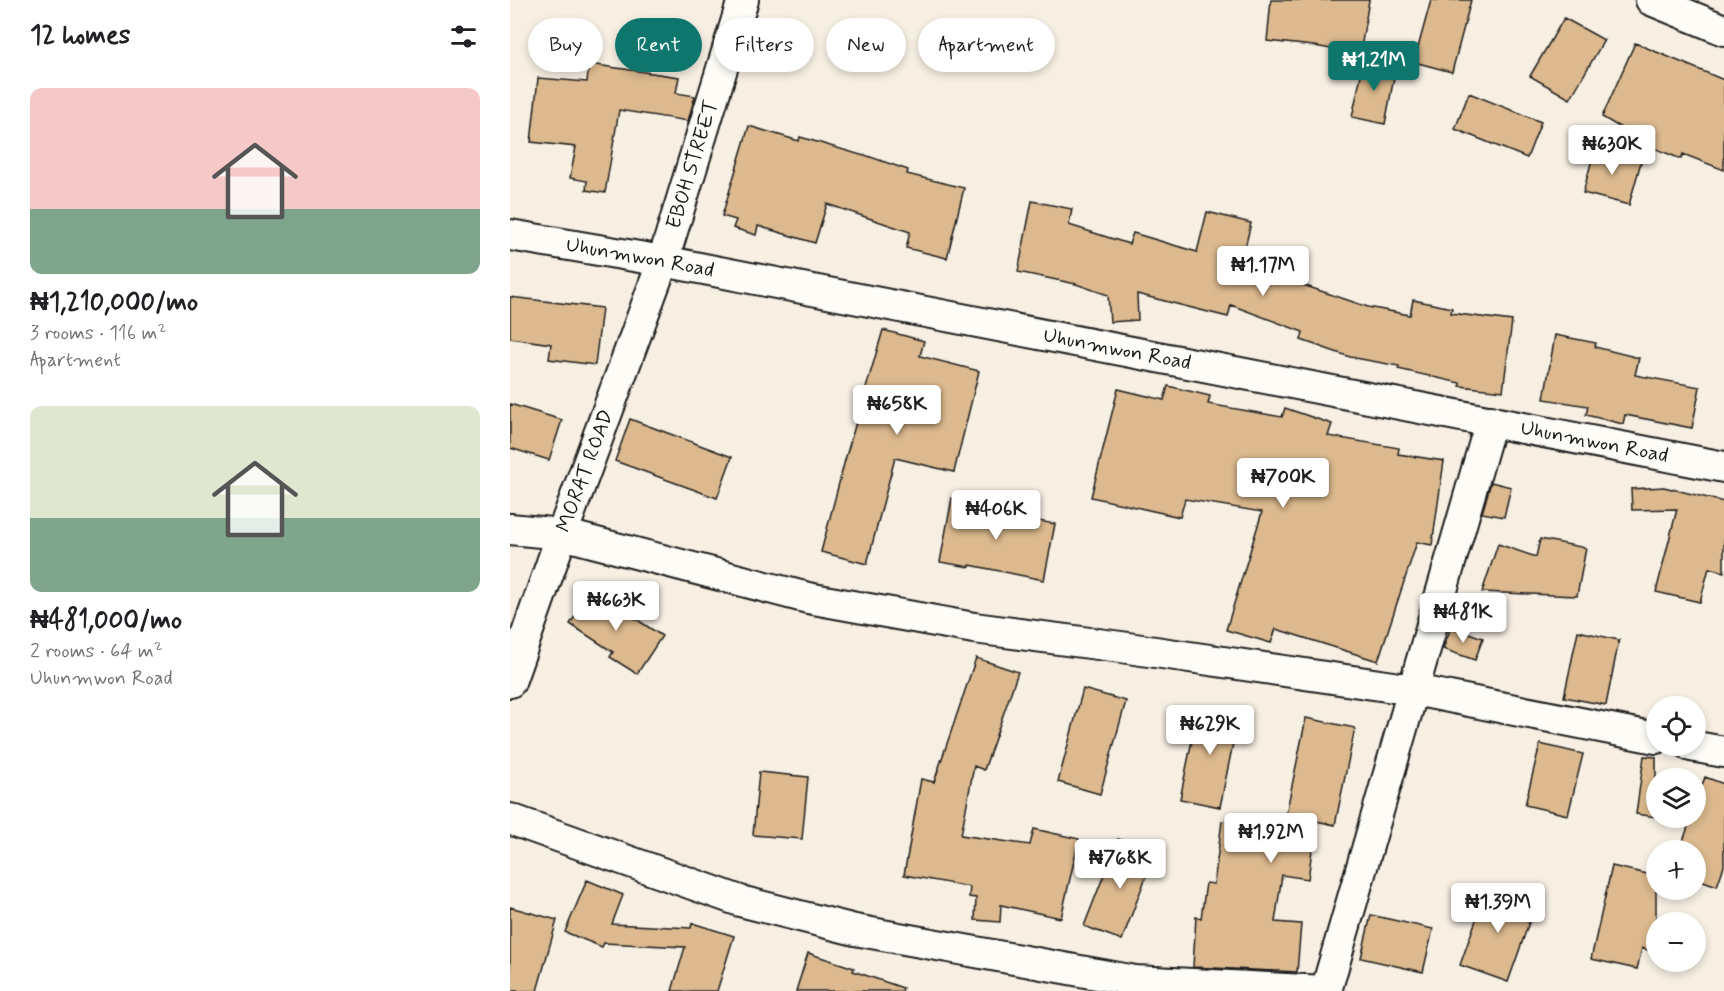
<!DOCTYPE html>
<html lang="en">
<head>
<meta charset="utf-8">
<style>
	:root { --surface:#fff; --page:#f6f6f6; --text:#202124; --muted:#757577; --accent:#0f766e }
	body { margin:0; font-family:Mynerve,sans-serif; background:var(--page); color:var(--text); height:100vh; display:flex; flex-direction:column; font-size:22px; white-space:nowrap }
	* { box-sizing:border-box; margin:0 }
	p { font-size:20px; color:var(--muted) }
	.icon { flex:none; width:33px; height:33px; fill:none; stroke:currentColor; stroke-width:2; stroke-linecap:round; stroke-linejoin:round }
	.map { position:relative; flex:1; overflow:hidden }
	.panel { display:flex; flex-direction:column; background:var(--surface); width:510px }
	.panel>* { flex:none }
	.guide { position:absolute; left:18px; top:18px; width:570px; height:54px; display:flex; gap:12px }
	.fabs { position:absolute; left:1136px; top:696px; display:grid; gap:12px }
	.fabs a { display:grid; place-items:center; width:60px; height:60px; border-radius:50%; background:var(--surface); box-shadow:0 3px 9px #0003; font-size:30px }
	.price { position:absolute; translate:-50% -51px; padding:0 14px; border-radius:6px; background:#fff; color:#222; font-size:20px; line-height:39px; filter:drop-shadow(0 2px 3px #0008) }
	.price::after { content:''; position:absolute; left:50%; top:36px; width:18px; height:14px; margin-left:-9px; background:inherit; clip-path:polygon(0 0,100% 0,50% 100%) }
	.price.selected { background:var(--accent); color:#fff }
	ul { padding:0; list-style:none }
	li { display:grid; align-content:center; gap:12px; height:318px; padding:0 30px }
	li span { display:grid; place-items:center; height:186px; border-radius:12px; color:#555 }
	li>.icon { margin-inline-start:auto }
	span .icon { width:108px; height:108px; fill:#fffc; stroke-width:1 }
	li b { font-size:26px }
	h2 { display:flex; justify-content:space-between; align-items:center; height:72px; padding:0 30px; font-size:26px }
	.tag { padding:0 21px; border-radius:27px; background:var(--surface); box-shadow:0 3px 9px #0003; font-size:21px; line-height:54px }
	.tag.selected { background:var(--accent); color:#fff }
	main { display:flex; flex:1; min-height:0 }
	.map>svg:first-child { display:block }
</style>
</head>
<body>
<main>
<section class="panel">
<h2>12 homes<svg class="icon" aria-label="filters" viewBox="0 0 24 24"><path d="M4 7h16M4 17h16"/><circle cx="9" cy="7" r="2"/><circle cx="15" cy="17" r="2"/></svg></h2>
<ul>
<li><span style="background:linear-gradient(#f6c9c9 65%,#7fa58c 0)"><svg class="icon" aria-label="home" viewBox="0 0 24 24"><path d="M3 11l9-7 9 7M6 9v11h12V9"/></svg></span><div><b>₦1,210,000/mo</b><p>3 rooms · 116 m²</p><p>Apartment</p></div></li>
<li><span style="background:linear-gradient(#dfe7d0 60%,#7fa58c 0)"><svg class="icon" aria-label="home" viewBox="0 0 24 24"><path d="M3 11l9-7 9 7M6 9v11h12V9"/></svg></span><div><b>₦481,000/mo</b><p>2 rooms · 64 m²</p><p>Uhunmwon Road</p></div></li>
</ul>
</section>
<div class="map">
<svg width="1214" height="991" viewBox="0 0 1214 991">
	<rect width="100%" height="100%" fill="#f6efe2"/>
	<filter id="ink" filterUnits="userSpaceOnUse"><feTurbulence type="fractalNoise" baseFrequency=".0167" numOctaves="2"/><feDisplacementMap in="SourceGraphic" scale="12" xChannelSelector="R" yChannelSelector="G"/><feConvolveMatrix kernelMatrix="1 2 1 2 8 2 1 2 1" color-interpolation-filters="sRGB"/></filter>
	<g filter="url(#ink)">
		<path fill="#dcb98e" stroke="#1c1c1c" stroke-width="1.5" d="M 761,0 L 859,0 L 850,54 L 804,46 L 757,41 Z
			M 921,0 L 961,0 L 942,72 L 904,62 Z
			M 1054,18 L 1094,40 L 1060,99 L 1020,76 Z
			M 1125,43 L 1214,80 L 1214,170 L 1173,154 L 1171,159 L 1139,146 L 1140,145 L 1092,117 Z
			M 854,61 L 886,67 L 875,124 L 842,117 Z
			M 79,64 L 169,77 L 166,93 L 185,96 L 178,121 L 109,110 L 95,193 L 76,190 L 77,181 L 60,178 L 66,147 L 21,142 L 28,78 L 77,82 Z
			M 959,93 L 1031,122 L 1017,158 L 945,129 Z
			M 239,126 L 289,141 L 290,137 L 354,156 L 355,155 L 398,170 L 397,174 L 454,188 L 437,258 L 396,248 L 400,232 L 317,204 L 305,243 L 248,226 L 246,235 L 223,228 L 226,220 L 212,216 Z
			M 1086,144 L 1131,162 L 1119,205 L 1073,193 Z
			M 522,201 L 562,209 L 559,225 L 619,244 L 623,233 L 687,252 L 697,212 L 741,223 L 733,256 L 795,280 L 793,285 L 858,307 L 900,315 L 903,300 L 942,308 L 941,313 L 1002,321 L 993,391 L 950,386 L 950,383 L 888,369 L 889,366 L 840,357 L 791,340 L 793,332 L 721,305 L 718,317 L 627,294 L 628,320 L 600,322 L 598,295 L 566,284 L 508,272 Z
			M 0,297 L 92,308 L 85,365 L 39,359 L 41,344 L 0,338 Z
			M 373,330 L 414,341 L 410,356 L 469,371 L 444,472 L 385,458 L 357,564 L 311,552 L 335,460 Z
			M 1045,335 L 1086,343 L 1085,347 L 1129,358 L 1125,375 L 1190,387 L 1182,428 L 1115,415 L 1113,424 L 1076,415 L 1078,406 L 1034,399 Z
			M 658,386 L 700,396 L 698,404 L 772,417 L 775,408 L 822,424 L 818,436 L 889,448 L 888,454 L 934,461 L 922,545 L 907,542 L 868,661 L 766,629 L 761,643 L 716,630 L 752,512 L 675,499 L 670,517 L 581,497 L 608,389 L 654,400 Z
			M 0,404 L 52,420 L 39,460 L 0,448 Z
			M 120,419 L 222,457 L 207,498 L 105,461 Z
			M 981,482 L 1001,487 L 994,517 L 972,513 Z
			M 1154,487 L 1214,502 L 1214,572 L 1199,568 L 1190,602 L 1146,592 L 1167,509 L 1122,510 L 1121,489 Z
			M 442,498 L 472,503 L 470,510 L 545,524 L 534,580 L 460,565 L 460,567 L 430,562 Z
			M 1030,539 L 1076,548 L 1067,596 L 972,592 L 988,544 L 1026,557 Z
			M 82,590 L 152,636 L 127,674 L 100,657 L 103,652 L 60,624 Z
			M 941,627 L 973,638 L 965,660 L 933,649 Z
			M 1068,631 L 1109,640 L 1096,705 L 1054,697 Z
			M 466,658 L 508,672 L 474,770 L 464,766 L 451,835 L 520,845 L 524,829 L 569,839 L 551,918 L 491,905 L 490,922 L 465,920 L 466,898 L 459,897 L 460,887 L 394,875 L 411,779 L 424,782 Z
			M 573,689 L 616,701 L 590,794 L 548,782 Z
			M 689,706 L 729,714 L 710,807 L 670,799 Z
			M 796,718 L 845,728 L 825,825 L 806,821 L 798,879 L 772,875 L 765,922 L 791,924 L 787,972 L 683,967 L 686,917 L 691,918 L 696,883 L 704,884 L 712,821 L 773,829 Z
			M 1030,744 L 1073,754 L 1058,815 L 1015,805 Z
			M 1134,756 L 1146,757 L 1146,817 L 1126,814 Z
			M 249,772 L 298,777 L 292,839 L 243,835 Z
			M 1195,777 L 1214,784 L 1214,866 L 1207,886 L 1185,878 L 1185,850 L 1170,850 L 1181,818 L 1185,818 L 1185,806 Z
			M 608,839 L 645,853 L 612,940 L 574,926 Z
			M 1102,866 L 1146,876 L 1146,953 L 1132,948 L 1127,969 L 1081,959 Z
			M 77,880 L 113,895 L 102,924 L 181,928 L 182,923 L 224,936 L 207,991 L 162,991 L 175,947 L 94,943 L 92,947 L 55,932 Z
			M 978,886 L 1026,903 L 998,982 L 950,965 Z
			M 0,907 L 47,920 L 27,991 L 0,991 Z
			M 861,915 L 923,929 L 913,972 L 851,958 Z
			M 298,953 L 344,968 L 343,971 L 393,988 L 392,991 L 286,991 Z"/>
		<g fill="none" stroke-linecap="round" stroke-linejoin="round">
			<defs>
				<g id="minor">
					<path d="M 1141,0 L 1214,30"/>
					<path id="s1" d="M 0,235 L 153,261 L 1214,467"/>
					<path d="M 0,529 L 52,534 L 298,598 L 464,628 L 611,647 L 904,690 L 1146,738"/>
					<path id="s2" d="M 0,682 L 52,534 L 153,261 L 233,0"/>
					<path d="M 1181,746 L 1214,752"/>
					<path d="M 0,819 L 230,901 L 345,930 L 625,981 L 815,991"/>
					<path d="M 816,991 L 981,421"/>
				</g>
			</defs>
			<use href="#minor" stroke="#1c1c1c" stroke-width="34"/>
			<use href="#minor" stroke="#fdfcf7" stroke-width="30"/>
		</g>
	</g>
	<g text-anchor="middle" dominant-baseline="central" stroke-width="4.5" stroke-linejoin="round" paint-order="stroke">
		<g font-size="21" fill="#1c1c1c" stroke="#fdfcf7">
			<text stroke="none"><textPath href="#s2" startOffset="549">EBOH STREET</textPath></text>
			<text stroke="none"><textPath href="#s1" startOffset="132">Uhunmwon Road</textPath></text>
			<text stroke="none"><textPath href="#s1" startOffset="618">Uhunmwon Road</textPath></text>
			<text stroke="none"><textPath href="#s1" startOffset="1104">Uhunmwon Road</textPath></text>
			<text stroke="none"><textPath href="#s2" startOffset="224">MORAT ROAD</textPath></text>
		</g>
	</g>
</svg>
<div class="fabs">
<a><svg class="icon" aria-label="locate" viewBox="0 0 24 24"><circle cx="12" cy="12" r="6"/><path d="M12 2v4M12 18v4M2 12h4M18 12h4"/></svg></a>
<a><svg class="icon" aria-label="layers" viewBox="0 0 24 24"><path d="M12 4l9 5-9 5-9-5zM3 14l9 5 9-5"/></svg></a>
<a>+</a>
<a>−</a>
</div>
<b class="price selected" style="left:864px;top:92px">₦1.21M</b>
<b class="price" style="left:1102px;top:176px">₦630K</b>
<b class="price" style="left:753px;top:297px">₦1.17M</b>
<b class="price" style="left:387px;top:436px">₦658K</b>
<b class="price" style="left:773px;top:509px">₦700K</b>
<b class="price" style="left:486px;top:541px">₦406K</b>
<b class="price" style="left:106px;top:632px">₦663K</b>
<b class="price" style="left:953px;top:644px">₦481K</b>
<b class="price" style="left:700px;top:756px">₦629K</b>
<b class="price" style="left:761px;top:864px">₦1.92M</b>
<b class="price" style="left:610px;top:890px">₦768K</b>
<b class="price" style="left:988px;top:934px">₦1.39M</b>
<div class="guide">
<a class="tag">Buy</a>
<a class="tag selected">Rent</a>
<a class="tag">Filters</a>
<a class="tag">New</a>
<a class="tag">Apartment</a>
</div>
</div>
</main>
</body>
</html>
